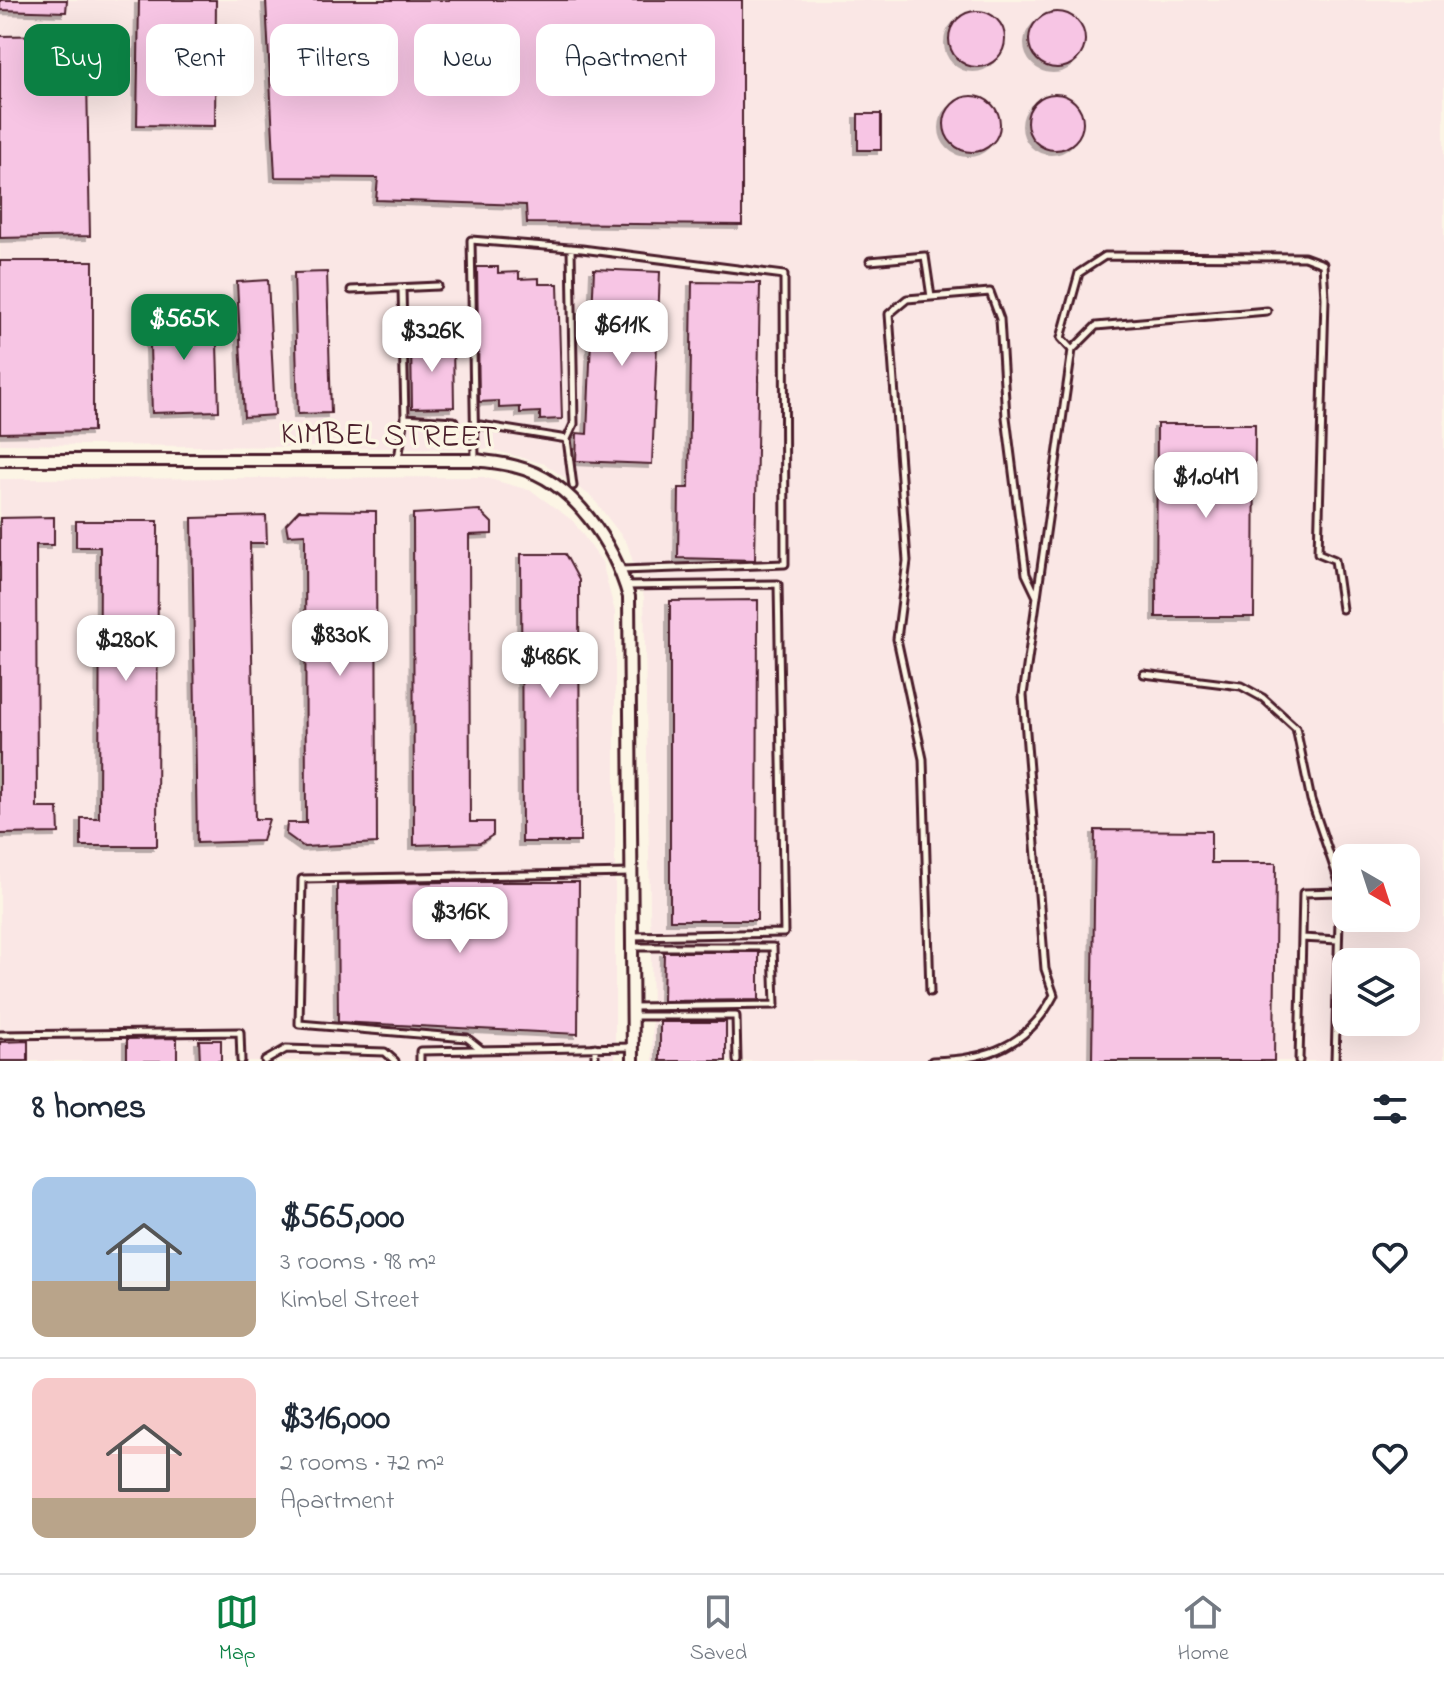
<!DOCTYPE html>
<html lang="en">
<head>
<meta charset="utf-8">
<style>
	:root { --surface:#fff; --page:#f6f6f7; --text:#1f2937; --muted:#747a83; --line:#e0e1e3; --accent:#0b8043 }
	body { margin:0; font-family:"Indie Flower",sans-serif; background:var(--page); color:var(--text); height:100vh; display:flex; flex-direction:column; font-size:30px; white-space:nowrap }
	* { box-sizing:border-box; margin:0 }
	p { font-size:26px; color:var(--muted) }
	.icon { flex:none; width:44px; height:44px; fill:none; stroke:currentColor; stroke-width:2; stroke-linecap:round; stroke-linejoin:round }
	.map { position:relative; height:1061px; overflow:hidden }
	.drawer { display:flex; flex-direction:column; background:var(--surface); flex:1 }
	.drawer>* { flex:none }
	.guide { position:absolute; left:24px; top:24px; width:800px; height:72px; display:flex; gap:16px }
	.needle { width:52px; rotate:141deg }
	.tools { position:absolute; left:1332px; top:844px; display:grid; gap:16px }
	.tools a { display:grid; place-items:center; width:88px; height:88px; border-radius:16px; background:var(--surface); box-shadow:0 8px 32px #0002; font-size:40px }
	.price { position:absolute; translate:-50% -68px; padding:0 18px; border-radius:16px; background:#fff; color:#222; font-size:26px; line-height:52px; filter:drop-shadow(0 2px 4px #0008) }
	.price::after { content:''; position:absolute; left:50%; top:48px; width:24px; height:18px; margin-left:-12px; background:inherit; clip-path:polygon(0 0,100% 0,50% 100%) }
	.price.on { background:var(--accent); color:#fff }
	ul { padding:0; list-style:none }
	li { display:flex; align-items:center; gap:24px; height:200px; padding:0 32px }
	li+li { border-top:2px solid var(--line) }
	li span { display:grid; place-items:center; flex:none; width:224px; height:160px; border-radius:16px; color:#555 }
	li>.icon { margin-inline-start:auto }
	span .icon { width:96px; height:96px; fill:#fffc; stroke-width:1 }
	li b { font-size:34px }
	h2 { display:flex; justify-content:space-between; align-items:center; height:96px; padding:0 32px; font-size:34px }
	.chip { padding:0 28px; border-radius:16px; background:var(--surface); box-shadow:0 8px 32px #0002; font-size:28px; line-height:72px }
	.chip.on { background:var(--accent); color:#fff }
	.menu { display:flex; justify-content:space-around; align-items:center; height:112px; border-top:2px solid var(--line); background:var(--surface); font-size:22px; color:var(--muted) }
	.menu a { display:grid; justify-items:center; gap:4px }
	.menu .on { color:var(--accent) }
	.map>svg:first-child { display:block }
</style>
</head>
<body>
<div class="map">
<svg width="1444" height="1061" viewBox="0 0 1444 1061">
	<defs>
		<filter id="shadow"><feDropShadow dx="-4" dy="4" stdDeviation="0" flood-color="#0004"/></filter>
	</defs>
	<rect width="100%" height="100%" fill="#fcf5e5"/>
	<filter id="ink" filterUnits="userSpaceOnUse"><feTurbulence type="fractalNoise" baseFrequency=".0125" numOctaves="2"/><feDisplacementMap in="SourceGraphic" scale="16" xChannelSelector="R" yChannelSelector="G"/><feConvolveMatrix kernelMatrix="1 2 1 2 8 2 1 2 1" color-interpolation-filters="sRGB"/></filter>
	<g filter="url(#ink)">
		<path fill="#fae7e5" fill-rule="evenodd" d="M 0,0 L 1444,0 L 1444,1061 L 653,1061 L 644,597 L 627,543 L 592,497 L 545,464 L 490,449 L 0,444 ZM 1346,858 L 1406,858 L 1406,918 L 1346,918 ZM 1346,962 L 1406,962 L 1406,1022 L 1346,1022 Z
			M 483,477 L 532,491 L 573,521 L 602,562 L 615,612 L 615,1061 L 0,1061 L 0,479 Z"/>
		<path fill="#f7c5e4" stroke="#4a1f2b" stroke-width="2" filter="url(#shadow)" d="M 0,0 L 67,0 L 66,12 L 0,10 Z
			M 139,0 L 216,0 L 215,126 L 137,125 Z
			M 266,0 L 742,0 L 742,225 L 527,223 L 526,205 L 376,200 L 378,178 L 275,177 Z
			M949 39a28 28 0 1 1 56 0a28 28 0 1 1-56 0Z
			M1029 40a28 28 0 1 1 56 0a28 28 0 1 1-56 0Z
			M 63,35 L 64,81 L 87,80 L 90,236 L 0,238 L 0,36 Z
			M1027 122a28 28 0 1 1 56 0a28 28 0 1 1-56 0Z
			M944 124a28 28 0 1 1 56 0a28 28 0 1 1-56 0Z
			M 858,114 L 881,114 L 881,150 L 858,150 Z
			M 0,261 L 93,261 L 93,431 L 0,433 Z
			M 477,267 L 498,267 L 498,273 L 519,272 L 519,279 L 539,278 L 539,284 L 558,284 L 562,419 L 540,420 L 540,412 L 520,413 L 520,407 L 499,408 L 499,401 L 479,402 Z
			M 594,269 L 660,272 L 652,464 L 576,461 L 577,433 L 587,434 Z
			M 327,272 L 331,413 L 298,414 L 294,273 Z
			M 268,280 L 275,415 L 244,417 L 237,282 Z
			M 692,282 L 760,283 L 755,560 L 678,558 L 679,488 L 689,488 Z
			M 216,310 L 219,411 L 152,413 L 149,312 Z
			M 411,340 L 453,340 L 454,407 L 412,408 Z
			M 1157,424 L 1255,424 L 1254,617 L 1156,617 Z
			M 299,510 L 376,511 L 377,843 L 304,847 L 286,834 L 287,823 L 306,823 L 305,534 L 288,535 L 286,524 Z
			M 479,510 L 492,523 L 492,534 L 469,535 L 470,822 L 493,822 L 493,835 L 480,843 L 414,845 L 413,514 Z
			M 266,516 L 267,543 L 250,543 L 255,819 L 269,819 L 262,841 L 197,843 L 192,518 Z
			M 54,517 L 54,545 L 36,545 L 37,808 L 58,808 L 59,833 L 0,834 L 0,518 Z
			M 76,521 L 158,521 L 157,846 L 81,846 L 81,818 L 99,818 L 100,547 L 76,547 Z
			M 521,554 L 565,554 L 579,580 L 580,842 L 522,842 Z
			M 758,600 L 757,920 L 670,920 L 670,601 Z
			M 1095,830 L 1211,831 L 1211,863 L 1276,863 L 1274,1061 L 1092,1061 Z
			M 446,882 L 579,882 L 578,1034 L 338,1022 L 337,884 Z
			M 664,952 L 759,952 L 759,1000 L 663,1001 Z
			M 660,1022 L 726,1022 L 726,1061 L 660,1061 Z
			M 177,1038 L 177,1061 L 127,1061 L 127,1039 Z
			M 199,1040 L 221,1040 L 221,1061 L 200,1061 Z
			M 28,1041 L 28,1061 L 0,1061 L 0,1042 Z"/>
		<g fill="none" stroke-linecap="round" stroke-linejoin="round">
			<defs>
				<path id="service" d="M 870,261 L 925,256 L 931,297
					M 351,290 L 438,286
					M 1072,350 L 1061,338 L 1079,273 L 1105,256 L 1304,257 L 1323,264 L 1325,298 L 1318,553 L 1335,560 L 1342,609
					M 405,418 L 454,421
					M 474,424 L 567,439 L 574,424 L 571,248
					M 567,439 L 573,486
					M 398,458 L 405,418 L 402,288
					M 475,458 L 471,240 L 582,249 L 784,275 L 785,564 L 621,570
					M 625,586 L 778,584 L 784,933 L 633,936
					M 1144,674 L 1241,686 L 1263,698 L 1296,728 L 1311,800 L 1340,885 L 1335,1061
					M 1302,938 L 1338,940
					M 930,992 L 923,759 L 897,639 L 907,561 L 889,314 L 907,299 L 990,292 L 1000,319 L 1006,417 L 1026,574 L 1037,597
					M 633,1007 L 775,1005 L 773,947 L 633,947
					M 634,1016 L 736,1016 L 737,1061
					M 0,1035 L 240,1032 L 241,1061
					M 595,1047 L 595,1061
					M 482,1050 L 467,1038 L 299,1024 L 302,879 L 631,873
					M 265,1061 L 286,1049 L 385,1052 L 395,1061
					M 420,1061 L 420,1051 L 633,1047
					M 932,1061 C 988,1060 1028,1046 1054,995 L 1045,969 L 1023,695 L 1072,350 L 1096,326 L 1267,311
					M 1299,1061 L 1303,893 L 1340,892"/>
				<path id="minor" d="M 0,460 L 475,460 C 489,462 504,463 517,467 C 574,481 614,545 629,597 L 633,1061"/>
			</defs>
			<use href="#service" stroke="#4a1f2b" stroke-width="11"/>
			<use href="#minor" stroke="#4a1f2b" stroke-width="16"/>
			<use href="#service" stroke="#fcf5e5" stroke-width="5"/>
			<use href="#minor" stroke="#fcf5e5" stroke-width="10"/>
		</g>
	</g>
	<g text-anchor="middle" dominant-baseline="central" stroke-width="7" stroke-linejoin="round" paint-order="stroke">
		<g font-size="32" fill="#4a1f2b" stroke="#fcf5e5">
			<text transform="translate(389 437) rotate(1)">KIMBEL STREET</text>
		</g>
	</g>
</svg>
<div class="tools">
<a><svg class="needle" viewBox="-14 -14 28 28"><path d="M0-13l5 13h-10z" fill="#e53935"/><path d="M0 13l5-13h-10z" fill="#747a83"/></svg></a>
<a><svg class="icon" aria-label="layers" viewBox="0 0 24 24"><path d="M12 4l9 5-9 5-9-5zM3 14l9 5 9-5"/></svg></a>
</div>
<b class="price on" style="left:184px;top:362px">$565K</b>
<b class="price" style="left:622px;top:368px">$611K</b>
<b class="price" style="left:432px;top:374px">$326K</b>
<b class="price" style="left:1206px;top:520px">$1.04M</b>
<b class="price" style="left:340px;top:678px">$830K</b>
<b class="price" style="left:126px;top:683px">$280K</b>
<b class="price" style="left:550px;top:700px">$486K</b>
<b class="price" style="left:460px;top:955px">$316K</b>
<div class="guide">
<a class="chip on">Buy</a>
<a class="chip">Rent</a>
<a class="chip">Filters</a>
<a class="chip">New</a>
<a class="chip">Apartment</a>
</div>
</div>
<section class="drawer">
<h2>8 homes<svg class="icon" aria-label="filters" viewBox="0 0 24 24"><path d="M4 7h16M4 17h16"/><circle cx="9" cy="7" r="2"/><circle cx="15" cy="17" r="2"/></svg></h2>
<ul>
<li><span style="background:linear-gradient(#a9c7e8 65%,#b9a48a 0)"><svg class="icon" aria-label="home" viewBox="0 0 24 24"><path d="M3 11l9-7 9 7M6 9v11h12V9"/></svg></span><div><b>$565,000</b><p>3 rooms · 98 m²</p><p>Kimbel Street</p></div><svg class="icon" aria-label="heart" viewBox="0 0 24 24"><path d="M12 20l-8-8c-3-5 5-10 8-4 3-6 11-1 8 4z"/></svg></li>
<li><span style="background:linear-gradient(#f6c9c9 75%,#b9a48a 0)"><svg class="icon" aria-label="home" viewBox="0 0 24 24"><path d="M3 11l9-7 9 7M6 9v11h12V9"/></svg></span><div><b>$316,000</b><p>2 rooms · 72 m²</p><p>Apartment</p></div><svg class="icon" aria-label="heart" viewBox="0 0 24 24"><path d="M12 20l-8-8c-3-5 5-10 8-4 3-6 11-1 8 4z"/></svg></li>
</ul>
</section>
<nav class="menu">
<a class="on"><svg class="icon" aria-label="map" viewBox="0 0 24 24"><path d="M3 6l6-2 6 2 6-2v14l-6 2-6-2-6 2zM9 4v14M15 6v14"/></svg>Map</a>
<a><svg class="icon" aria-label="saved" viewBox="0 0 24 24"><path d="M7 4h10v16l-5-4-5 4z"/></svg>Saved</a>
<a><svg class="icon" aria-label="home" viewBox="0 0 24 24"><path d="M3 11l9-7 9 7M6 9v11h12V9"/></svg>Home</a>
</nav>
</body>
</html>
